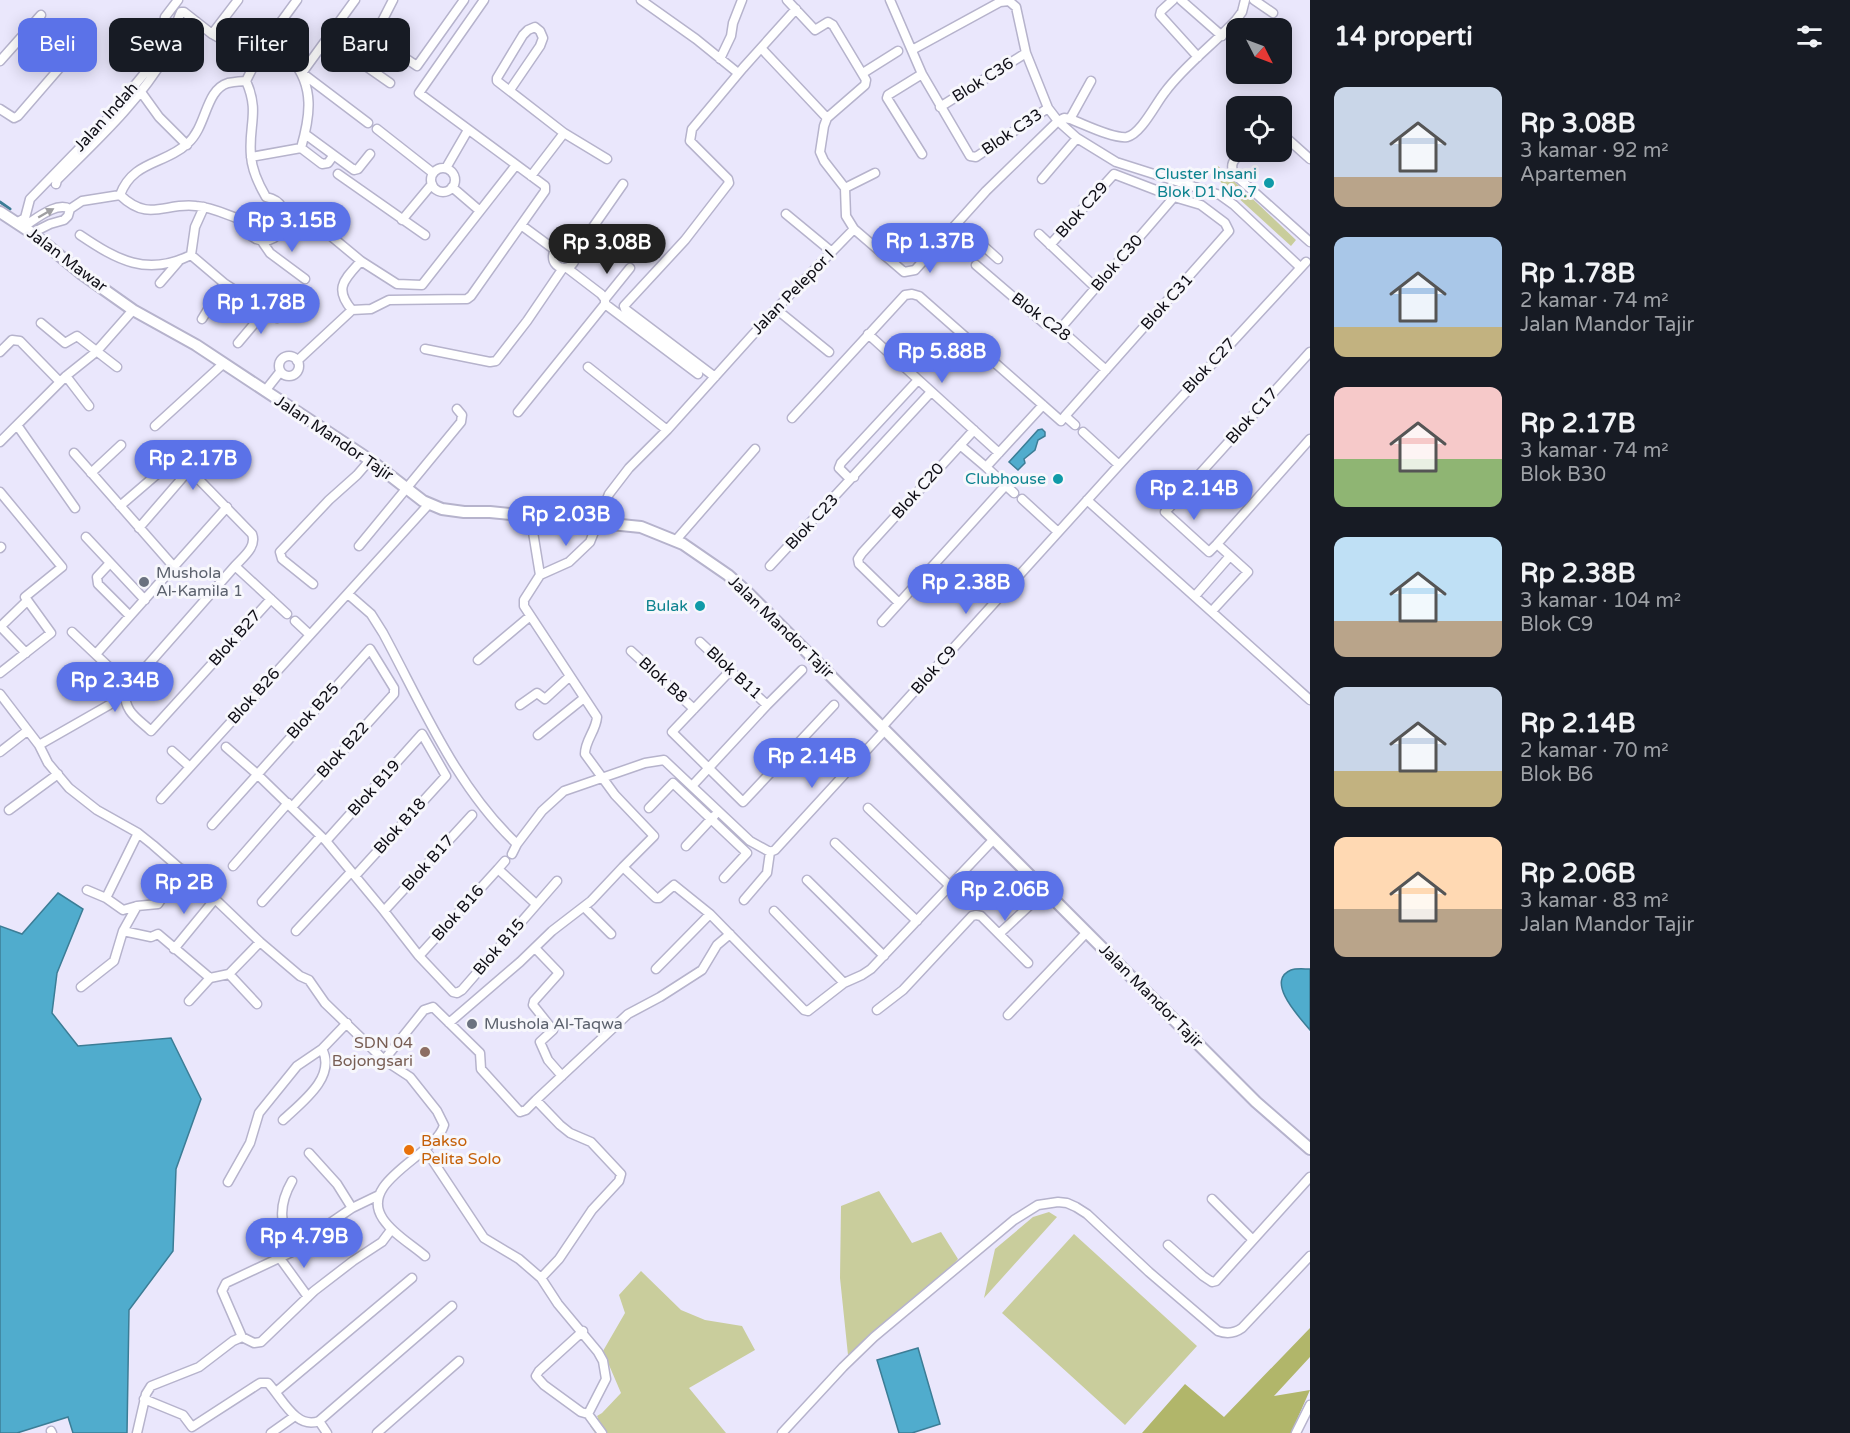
<!DOCTYPE html>
<html lang="id">
<head>
<meta charset="utf-8">
<style>
	:root { --surface:#171b24; --page:#20242c; --text:#f1f3f6; --muted:#9ea1a6; --accent:#5b72e8 }
	body { margin:0; font-family:"Varela Round",sans-serif; background:var(--page); color:var(--text); height:100vh; display:flex; flex-direction:column; font-size:22px; white-space:nowrap }
	* { box-sizing:border-box; margin:0 }
	p { font-size:20px; color:var(--muted) }
	.icon { flex:none; width:33px; height:33px; fill:none; stroke:currentColor; stroke-width:2; stroke-linecap:round; stroke-linejoin:round }
	.map { position:relative; flex:1; overflow:hidden }
	.drawer { display:flex; flex-direction:column; background:var(--surface); width:540px }
	.drawer>* { flex:none }
	.top-card { position:absolute; left:18px; top:18px; width:570px; height:54px; display:flex; gap:12px }
	.needle { width:39px; rotate:132deg }
	.buttons { position:absolute; left:1226px; top:18px; display:grid; gap:12px }
	.buttons a { display:grid; place-items:center; width:66px; height:66px; border-radius:12px; background:var(--surface); box-shadow:0 3px 15px #0003; font-size:30px }
	.price { position:absolute; translate:-50% -51px; padding:0 14px; border-radius:21px; background:var(--accent); color:#fff; font-size:20px; line-height:39px; filter:drop-shadow(0 2px 3px #0008) }
	.price::after { content:''; position:absolute; left:50%; top:36px; width:18px; height:14px; margin-left:-9px; background:inherit; clip-path:polygon(0 0,100% 0,50% 100%) }
	.price.selected { background:#222; color:#fff }
	ul { padding:0; list-style:none }
	li { display:flex; align-items:center; gap:18px; height:150px; padding:0 24px }
	li span { display:grid; place-items:center; flex:none; width:168px; height:120px; border-radius:12px; color:#555 }
	li>.icon { margin-inline-start:auto }
	span .icon { width:72px; height:72px; fill:#fffc; stroke-width:1 }
	li b { font-size:26px }
	h2 { display:flex; justify-content:space-between; align-items:center; height:72px; padding:0 24px; font-size:26px }
	.pill { padding:0 21px; border-radius:12px; background:var(--surface); box-shadow:0 3px 15px #0003; font-size:21px; line-height:54px }
	.pill.selected { background:var(--accent); color:#fff }
	main { display:flex; flex:1; min-height:0 }
	.map>svg:first-child { display:block }
</style>
</head>
<body>
<main>
<div class="map">
<svg width="1310" height="1433" viewBox="0 0 1310 1433">
	<rect width="100%" height="100%" fill="#eae7fc"/>
	<path fill="#c9cd9c" d="M 1218,166 L 1296,240 L 1291,246 L 1213,175 Z
		M 879,1191 L 912,1243 L 941,1232 L 958,1259 L 941,1279 L 848,1355 L 840,1278 L 841,1206 Z
		M 1049,1212 L 1057,1217 L 984,1298 L 995,1249 L 1033,1217 Z
		M 1074,1234 L 1197,1346 L 1125,1425 L 1002,1313 Z
		M 641,1271 L 681,1310 L 705,1320 L 742,1326 L 755,1350 L 689,1388 L 726,1433 L 595,1433 L 590,1426 L 598,1418 L 597,1416 L 602,1413 L 621,1393 L 603,1351 L 625,1313 L 619,1295 Z"/>
	<path fill="#b1b66a" d="M 1310,1328 L 1310,1357 L 1274,1396 L 1310,1390 L 1291,1433 L 1142,1433 L 1185,1384 L 1224,1417 Z"/>
	<path fill="#50accd" stroke="#3c7d96" stroke-width="1.5" d="M 1042,429 L 1045,432 L 1045,436 L 1038,440 L 1035,450 L 1024,459 L 1025,463 L 1018,470 L 1009,462 L 1038,430 Z
		M 58,893 L 83,909 L 57,973 L 52,1013 L 78,1046 L 171,1038 L 201,1099 L 176,1169 L 173,1251 L 129,1310 L 127,1433 L 73,1433 L 68,1417 L 17,1433 L 0,1433 L 0,926 L 22,934 Z
		M 1310,969 L 1310,1030 C 1301,1019 1264,981 1291,970 C 1296,968 1304,969 1310,969 Z
		M 918,1348 L 940,1424 L 912,1433 L 899,1433 L 877,1360 Z"/>
	<g fill="none" stroke-linecap="round" stroke-linejoin="round">
		<path stroke="#3c7d96" stroke-width="3" d="M 0,202 L 10,209"/>
		<defs>
			<path id="minor" d="M 355,0 L 302,73 L 368,123
				M 393,0 L 374,37 L 417,66 L 464,0
				M 641,0 L 696,39 L 738,73
				M 787,0 L 815,30 L 828,22 L 833,25 L 866,80 L 865,85 L 827,118
				M 890,0 L 922,74 L 970,156 L 976,157 L 1048,108
				M 1173,0 L 1161,11 L 1160,15 L 1198,57
				M 1181,0 L 1222,36
				M 1254,0 L 1273,13
				M 1009,1 L 1016,7 L 1026,53 L 1048,108 L 1058,121 L 1077,138 L 1116,162 L 1220,195 L 1234,205 L 1300,267
				M 212,34 L 230,44 L 260,52
				M 327,39 L 390,83
				M 761,48 L 827,118 L 824,126 L 820,152 L 824,161 L 845,188 L 846,216 L 854,229
				M 912,50 L 1000,2 L 1009,1
				M 720,59 L 731,36 L 733,23 L 742,0
				M 0,61 L 41,15
				M 863,73 L 898,51
				M 922,74 L 888,95 L 887,98 L 922,154
				M 246,81 C 260,112 248,126 251,156 C 252,171 259,185 266,197 C 300,204 283,250 256,239 C 248,235 244,229 242,220 C 227,215 212,207 196,206 C 165,202 149,223 120,195 C 133,160 165,165 188,143 C 207,126 205,90 228,83 C 234,82 240,81 246,81 Z
				M 246,81 L 264,45 L 297,0
				M 510,90 L 540,46 L 543,38 L 540,31 L 535,27 L 528,30 L 523,35 L 497,78 L 497,81 L 564,133 L 607,159
				M 141,92 L 159,117 L 187,145
				M 940,107 L 1026,53
				M 0,109 L 14,118 L 18,116 L 76,49
				M 1070,119 L 1091,81
				M 377,129 L 433,173
				M 1281,133 L 1310,159
				M 305,134 L 354,170 L 358,169 L 370,154
				M 301,148 L 322,164 L 328,163 L 333,156
				M 1242,152 C 1235,159 1229,163 1234,174 L 1310,242
				M 251,157 L 301,148 C 310,117 315,87 292,60
				M 446,168 L 468,130
				M431 180a12 12 0 1 1 24 0a12 12 0 1 1-24 0Z
				M 338,174 L 425,235
				M 531,176 L 564,133
				M 1042,179 L 1077,138
				M 56,184 L 57,180 C 96,141 138,103 166,55 C 174,42 174,26 181,12 L 184,12 L 212,34 L 238,0
				M 452,187 L 480,211
				M 845,188 L 875,173
				M 284,210 L 310,221
				M 786,214 L 832,252
				M 402,220 L 432,184
				M 16,223 L 25,218 L 30,199 L 103,124 L 148,69 L 160,48 L 165,17 L 178,0
				M 958,223 L 998,259
				M 521,225 L 555,250
				M 23,227 C 35,220 56,201 70,209
				M 320,227 L 361,261 L 397,284 L 422,285 L 516,165
				M 32,233 L 50,224 L 64,220 L 68,216 L 70,209 L 82,201 L 120,195
				M 1039,234 L 1095,287
				M 80,235 C 117,260 147,277 191,255 L 195,227 L 204,207
				M 261,240 L 270,253 L 305,279
				M 1050,245 L 1114,174 L 1174,197 L 1201,205 L 1225,223 L 1229,231 L 1065,416 L 1075,425
				M553 257a11 11 0 1 1 22 0a11 11 0 1 1-22 0Z
				M 575,253 L 623,184
				M 191,255 L 224,283 L 277,318
				M 976,265 L 1045,324 L 1060,329 L 1106,370
				M 160,283 L 179,261
				M 605,299 L 630,268
				M 605,304 L 698,374
				M 776,309 L 829,352
				M 352,310 C 333,288 345,279 361,261
				M 202,319 L 224,283
				M 41,323 L 65,343 L 77,336 L 117,367
				M 1060,329 L 1174,197
				M 868,334 L 999,453
				M 238,343 L 265,311
				M 425,349 L 490,362 L 496,361 L 527,321 L 563,268
				M 0,352 L 12,340 L 20,341 L 60,382
				M279 366a10 10 0 1 1 20 0a10 10 0 1 1-20 0Z
				M 297,361 L 352,310 L 371,309 L 389,300 L 467,299 L 471,296 L 545,191 L 545,186 L 419,93 L 484,0
				M 588,367 L 667,430
				M 66,376 L 89,406
				M 715,377 L 625,309 L 624,306 L 685,240 L 729,183 L 728,179 L 690,141 L 692,129 L 743,68 L 796,9
				M 265,391 L 280,372
				M 518,412 L 605,304 L 605,299 L 601,294 L 567,268
				M 792,418 L 905,295 L 912,294 L 919,296 L 1061,421 L 1065,416
				M 17,425 L 75,508
				M 155,426 L 224,363
				M 1083,432 L 1119,465
				M 0,442 L 66,376 L 96,352 L 133,310
				M 960,445 L 986,467
				M 74,453 L 174,567
				M 91,473 L 121,445
				M 854,477 L 849,478 L 839,468 L 841,463 L 918,380
				M 1150,490 L 1169,508 L 1165,512 L 1209,552 L 1217,544 L 1248,572 L 1212,611
				M 0,492 L 62,567 L 25,597 L 51,633 L 0,673
				M 1014,493 L 986,467 L 1043,405
				M 1022,499 L 1058,532
				M 1087,500 L 1310,700
				M 120,506 L 177,457 L 252,534 C 257,547 243,557 235,566 L 125,691 C 124,712 137,718 151,731 L 271,599
				M 1169,508 L 1310,352
				M 532,516 L 532,526 L 540,575
				M 139,528 L 190,469
				M 86,537 L 145,600
				M 676,540 L 755,449
				M 1217,544 L 1310,439
				M 359,546 L 461,422 L 462,415 L 457,409
				M 0,548 L 1,547
				M 110,563 L 97,577 L 98,584 L 130,616
				M 235,566 L 287,614
				M 770,566 L 931,392
				M 313,584 L 282,559 L 280,552 L 329,500 L 357,475 L 370,460
				M 348,594 L 371,614 L 383,633 C 422,705 456,787 517,844 L 512,854
				M 1195,596 L 1230,556
				M 899,603 L 859,564 L 858,559 L 862,553 L 974,430
				M 295,621 L 310,635
				M 882,622 L 1006,485
				M 0,627 L 27,601
				M 1,627 L 26,653
				M 72,632 L 129,686
				M 700,642 L 767,705
				M 631,651 L 694,709
				M 96,654 L 227,507
				M 478,660 L 529,617
				M 731,670 L 672,732 L 743,802 L 834,705
				M 0,694 L 39,745 L 48,763 L 69,788 L 97,810 L 138,833 L 153,845 L 215,899 L 260,942 L 300,976 L 309,980 L 325,1003 L 384,1060 L 410,1077 L 437,1111 L 444,1125 C 435,1156 357,1181 383,1219 C 393,1234 411,1244 425,1256
				M 520,705 L 537,693 L 545,699 L 569,677
				M 882,727 L 1119,465 L 1306,262
				M 538,735 L 584,698
				M 39,745 L 109,705
				M 226,747 L 257,774 L 326,841 L 384,911 L 419,956 L 453,992 L 457,993 L 462,990 L 557,881
				M 172,751 L 190,767
				M 0,752 L 27,731
				M 692,786 L 767,705 L 802,670
				M 161,799 L 429,504
				M 649,808 L 673,783 L 747,853 L 724,878
				M 868,808 L 949,885
				M 9,810 L 58,774
				M 212,825 L 370,649 L 394,688 L 394,694 L 292,807
				M 326,841 L 422,734 L 446,776 L 355,876
				M 835,843 L 917,921
				M 517,844 L 542,811 L 564,791 L 645,763 L 664,760 L 750,841 L 770,852 L 775,850 L 885,730
				M 686,846 L 714,816
				M 505,861 L 498,869 L 536,904
				M 233,866 L 288,803
				M 623,867 L 656,898 L 659,898 L 674,885 L 710,914
				M 807,880 L 884,956
				M 87,890 L 106,898
				M 744,900 L 767,873 L 770,852
				M 262,902 L 320,837
				M 137,906 L 158,904 L 182,869
				M 584,907 L 611,934
				M 384,911 L 472,815
				M 774,911 L 844,983
				M 123,931 L 151,937 L 158,934 L 210,978
				M 296,931 L 351,872
				M 999,934 L 1045,891
				M 535,948 L 559,973 L 534,1001 L 533,1005 L 553,1030 L 540,1042 L 548,1060 L 562,1076
				M 174,949 L 215,899
				M 419,956 L 498,869
				M 656,969 L 710,914 L 804,1010 L 808,1011 L 844,983 L 862,975 L 871,969 L 994,839
				M 229,974 L 257,1004
				M 81,987 L 114,961 L 123,931 L 137,906 L 123,910 L 106,898 L 138,833
				M 189,1001 L 210,978 L 229,974 L 260,942
				M 877,1010 L 903,990 L 972,916 L 976,915 L 981,916 L 1028,963
				M 1008,1015 L 1087,932
				M 449,1023 L 520,962 L 552,931 L 591,901 L 623,867 L 654,836 L 615,795 L 585,754 C 585,740 596,731 597,717 L 524,606 L 524,600 L 540,575 L 569,562 L 590,542 L 609,494 L 629,468 L 667,430 L 776,309 L 854,229 L 904,272 L 915,270 L 986,191 L 1058,121 L 1064,118 L 1070,119 C 1084,124 1113,139 1127,137 C 1141,134 1156,103 1165,92 C 1185,65 1213,45 1236,20 L 1242,12 L 1245,0
				M 384,1060 L 424,1010 L 433,1007 L 480,1053 L 481,1069 L 520,1112 L 526,1110 L 536,1100 L 560,1125 L 570,1133 L 591,1142 L 621,1174 L 619,1181 L 592,1210 L 559,1259 L 541,1278
				M 536,1100 L 628,1014 L 660,997 L 702,970 L 717,945 L 730,934
				M 283,1120 C 301,1103 337,1077 322,1049 L 347,1023
				M 425,1149 L 484,1238 L 519,1259 L 541,1278 L 558,1304 L 598,1352 L 603,1361 L 606,1379 L 588,1414 L 602,1433
				M 309,1153 L 337,1184 L 352,1208
				M 292,1181 C 276,1209 282,1224 292,1252
				M 228,1182 L 250,1143 L 259,1113 L 297,1066 L 322,1049
				M 1212,1199 L 1253,1240
				M 1168,1245 L 1203,1276 L 1212,1282 L 1216,1281 L 1310,1177
				M 279,1257 L 308,1297
				M 583,1331 L 539,1371 L 536,1376 L 544,1385 L 581,1412 L 588,1414
				M 242,1337 L 222,1291 L 226,1283 L 292,1252 L 314,1234 L 352,1208 L 379,1195
				M 276,1392 L 412,1278
				M 144,1399 L 183,1415 L 192,1427 L 260,1383 L 268,1383 C 282,1398 296,1430 319,1421 L 452,1306
				M 319,1421 L 327,1433
				M 51,1431 L 52,1433
				M 137,1433 L 146,1394 L 151,1386 L 199,1367 L 233,1341 L 242,1337 L 254,1343 L 261,1342 L 314,1291 L 353,1261 L 382,1242 L 391,1230
				M 271,1433 L 295,1416
				M 377,1433 L 459,1361
				M 782,1433 L 843,1367 L 874,1337 L 1014,1220 L 1038,1205 L 1058,1202 L 1067,1203 L 1076,1207 L 1087,1214 L 1149,1272 L 1218,1331 C 1226,1334 1235,1333 1242,1328 L 1310,1256
				M 1296,1433 L 1310,1405"/>
			<path id="tertiary" d="M 0,212 L 32,233 L 82,274 L 133,310 L 196,345 L 370,460 L 423,501 L 442,509 L 464,512 L 490,512 L 641,527 L 683,544 L 728,575 L 749,594 L 1256,1102 L 1310,1149"/>
		</defs>
		<use href="#minor" stroke="#b6b3cc" stroke-width="11"/>
		<use href="#tertiary" stroke="#b6b3cc" stroke-width="14"/>
		<use href="#minor" stroke="#fff" stroke-width="8"/>
		<use href="#tertiary" stroke="#fff" stroke-width="10"/>
	</g>
	<defs><path id="oneway-solid" d="M-6-.8H1V-3.2L6.5 0L1 3.2V.8H-6Z" transform="scale(1.5)"/></defs>
	<use fill="#9f9fa2" href="#oneway-solid" transform="translate(46 213) rotate(-30)"/>
	<g fill="#0f9aa8" stroke="#f7f7fc" stroke-width="2">
		<circle cx="1269" cy="183" r="6"/>
		<circle cx="1058" cy="479" r="6"/>
		<circle cx="700" cy="606" r="6"/>
	</g>
	<g fill="#6b7280" stroke="#f7f7fc" stroke-width="2">
		<circle cx="144" cy="582" r="6"/>
		<circle cx="472" cy="1024" r="6"/>
	</g>
	<circle fill="#8d6e63" stroke="#f7f7fc" stroke-width="2" cx="425" cy="1052" r="6"/>
	<circle fill="#e8710a" stroke="#f7f7fc" stroke-width="2" cx="409" cy="1150" r="6"/>
	<g text-anchor="middle" dominant-baseline="central" stroke-width="6" stroke-linejoin="round" paint-order="stroke">
		<g font-size="16" fill="#0f0e16" stroke="#f7f7fc">
			<text transform="translate(983 80) rotate(-32)">Blok C36</text>
			<text transform="translate(106 117) rotate(-48)">Jalan Indah</text>
			<text transform="translate(1012 132) rotate(-34)">Blok C33</text>
			<text transform="translate(1082 210) rotate(-48)">Blok C29</text>
			<text transform="translate(67 260) rotate(37)">Jalan Mawar</text>
			<text transform="translate(1117 263) rotate(-49)">Blok C30</text>
			<text transform="translate(793 292) rotate(-46)">Jalan Pelepor I</text>
			<text transform="translate(1167 302) rotate(-48)">Blok C31</text>
			<text transform="translate(1041 317) rotate(37)">Blok C28</text>
			<text transform="translate(1209 366) rotate(-47)">Blok C27</text>
			<text transform="translate(1252 416) rotate(-48)">Blok C17</text>
			<text transform="translate(334 438) rotate(34)">Jalan Mandor Tajir</text>
			<text transform="translate(918 491) rotate(-48)">Blok C20</text>
			<text transform="translate(812 522) rotate(-47)">Blok C23</text>
			<text transform="translate(781 627) rotate(44)">Jalan Mandor Tajir</text>
			<text transform="translate(235 638) rotate(-48)">Blok B27</text>
			<text transform="translate(934 670) rotate(-48)">Blok C9</text>
			<text transform="translate(734 673) rotate(43)">Blok B11</text>
			<text transform="translate(663 680) rotate(42)">Blok B8</text>
			<text transform="translate(254 696) rotate(-48)">Blok B26</text>
			<text transform="translate(313 711) rotate(-48)">Blok B25</text>
			<text transform="translate(343 750) rotate(-48)">Blok B22</text>
			<text transform="translate(374 788) rotate(-48)">Blok B19</text>
			<text transform="translate(400 826) rotate(-48)">Blok B18</text>
			<text transform="translate(428 863) rotate(-48)">Blok B17</text>
			<text transform="translate(458 913) rotate(-48)">Blok B16</text>
			<text transform="translate(499 947) rotate(-49)">Blok B15</text>
			<text transform="translate(1151 996) rotate(45)">Jalan Mandor Tajir</text>
		</g>
		<g font-size="16" fill="#0d838f" stroke="#f7f7fc" text-anchor="end">
			<text x="1257" y="174">Cluster Insani<tspan x="1257" dy="18">Blok D1 No.7</tspan></text>
			<text x="1046" y="479">Clubhouse</text>
			<text x="688" y="606">Bulak</text>
		</g>
		<g font-size="16" fill="#5b616d" stroke="#f7f7fc" text-anchor="start">
			<text x="156" y="573">Mushola<tspan x="156" dy="18">Al-Kamila 1</tspan></text>
			<text x="484" y="1024">Mushola Al-Taqwa</text>
		</g>
		<g font-size="16" fill="#785e54" stroke="#f7f7fc" text-anchor="end">
			<text x="413" y="1043">SDN 04<tspan x="413" dy="18">Bojongsari</tspan></text>
		</g>
		<g font-size="16" fill="#c56008" stroke="#f7f7fc" text-anchor="start">
			<text x="421" y="1141">Bakso<tspan x="421" dy="18">Pelita Solo</tspan></text>
		</g>
	</g>
</svg>
<div class="buttons">
<a><svg class="needle" viewBox="-14 -14 28 28"><path d="M0-13l5 13h-10z" fill="#e53935"/><path d="M0 13l5-13h-10z" fill="#9ea1a6"/></svg></a>
<a><svg class="icon" aria-label="locate" viewBox="0 0 24 24"><circle cx="12" cy="12" r="6"/><path d="M12 2v4M12 18v4M2 12h4M18 12h4"/></svg></a>
</div>
<b class="price" style="left:292px;top:253px">Rp 3.15B</b>
<b class="price" style="left:930px;top:274px">Rp 1.37B</b>
<b class="price selected" style="left:607px;top:275px">Rp 3.08B</b>
<b class="price" style="left:261px;top:335px">Rp 1.78B</b>
<b class="price" style="left:942px;top:384px">Rp 5.88B</b>
<b class="price" style="left:193px;top:491px">Rp 2.17B</b>
<b class="price" style="left:1194px;top:521px">Rp 2.14B</b>
<b class="price" style="left:566px;top:547px">Rp 2.03B</b>
<b class="price" style="left:966px;top:615px">Rp 2.38B</b>
<b class="price" style="left:115px;top:713px">Rp 2.34B</b>
<b class="price" style="left:812px;top:789px">Rp 2.14B</b>
<b class="price" style="left:184px;top:915px">Rp 2B</b>
<b class="price" style="left:1005px;top:922px">Rp 2.06B</b>
<b class="price" style="left:304px;top:1269px">Rp 4.79B</b>
<div class="top-card">
<a class="pill selected">Beli</a>
<a class="pill">Sewa</a>
<a class="pill">Filter</a>
<a class="pill">Baru</a>
</div>
</div>
<section class="drawer">
<h2>14 properti<svg class="icon" aria-label="filters" viewBox="0 0 24 24"><path d="M4 7h16M4 17h16"/><circle cx="9" cy="7" r="2"/><circle cx="15" cy="17" r="2"/></svg></h2>
<ul>
<li><span style="background:linear-gradient(#c9d6e8 75%,#b9a48a 0)"><svg class="icon" aria-label="home" viewBox="0 0 24 24"><path d="M3 11l9-7 9 7M6 9v11h12V9"/></svg></span><div><b>Rp 3.08B</b><p>3 kamar · 92 m²</p><p>Apartemen</p></div></li>
<li><span style="background:linear-gradient(#a9c7e8 75%,#c2b280 0)"><svg class="icon" aria-label="home" viewBox="0 0 24 24"><path d="M3 11l9-7 9 7M6 9v11h12V9"/></svg></span><div><b>Rp 1.78B</b><p>2 kamar · 74 m²</p><p>Jalan Mandor Tajir</p></div></li>
<li><span style="background:linear-gradient(#f6c9c9 60%,#8fb573 0)"><svg class="icon" aria-label="home" viewBox="0 0 24 24"><path d="M3 11l9-7 9 7M6 9v11h12V9"/></svg></span><div><b>Rp 2.17B</b><p>3 kamar · 74 m²</p><p>Blok B30</p></div></li>
<li><span style="background:linear-gradient(#bfe0f5 70%,#b9a48a 0)"><svg class="icon" aria-label="home" viewBox="0 0 24 24"><path d="M3 11l9-7 9 7M6 9v11h12V9"/></svg></span><div><b>Rp 2.38B</b><p>3 kamar · 104 m²</p><p>Blok C9</p></div></li>
<li><span style="background:linear-gradient(#c9d6e8 70%,#c2b280 0)"><svg class="icon" aria-label="home" viewBox="0 0 24 24"><path d="M3 11l9-7 9 7M6 9v11h12V9"/></svg></span><div><b>Rp 2.14B</b><p>2 kamar · 70 m²</p><p>Blok B6</p></div></li>
<li><span style="background:linear-gradient(#ffd9b3 60%,#b9a48a 0)"><svg class="icon" aria-label="home" viewBox="0 0 24 24"><path d="M3 11l9-7 9 7M6 9v11h12V9"/></svg></span><div><b>Rp 2.06B</b><p>3 kamar · 83 m²</p><p>Jalan Mandor Tajir</p></div></li>
</ul>
</section>
</main>
</body>
</html>
